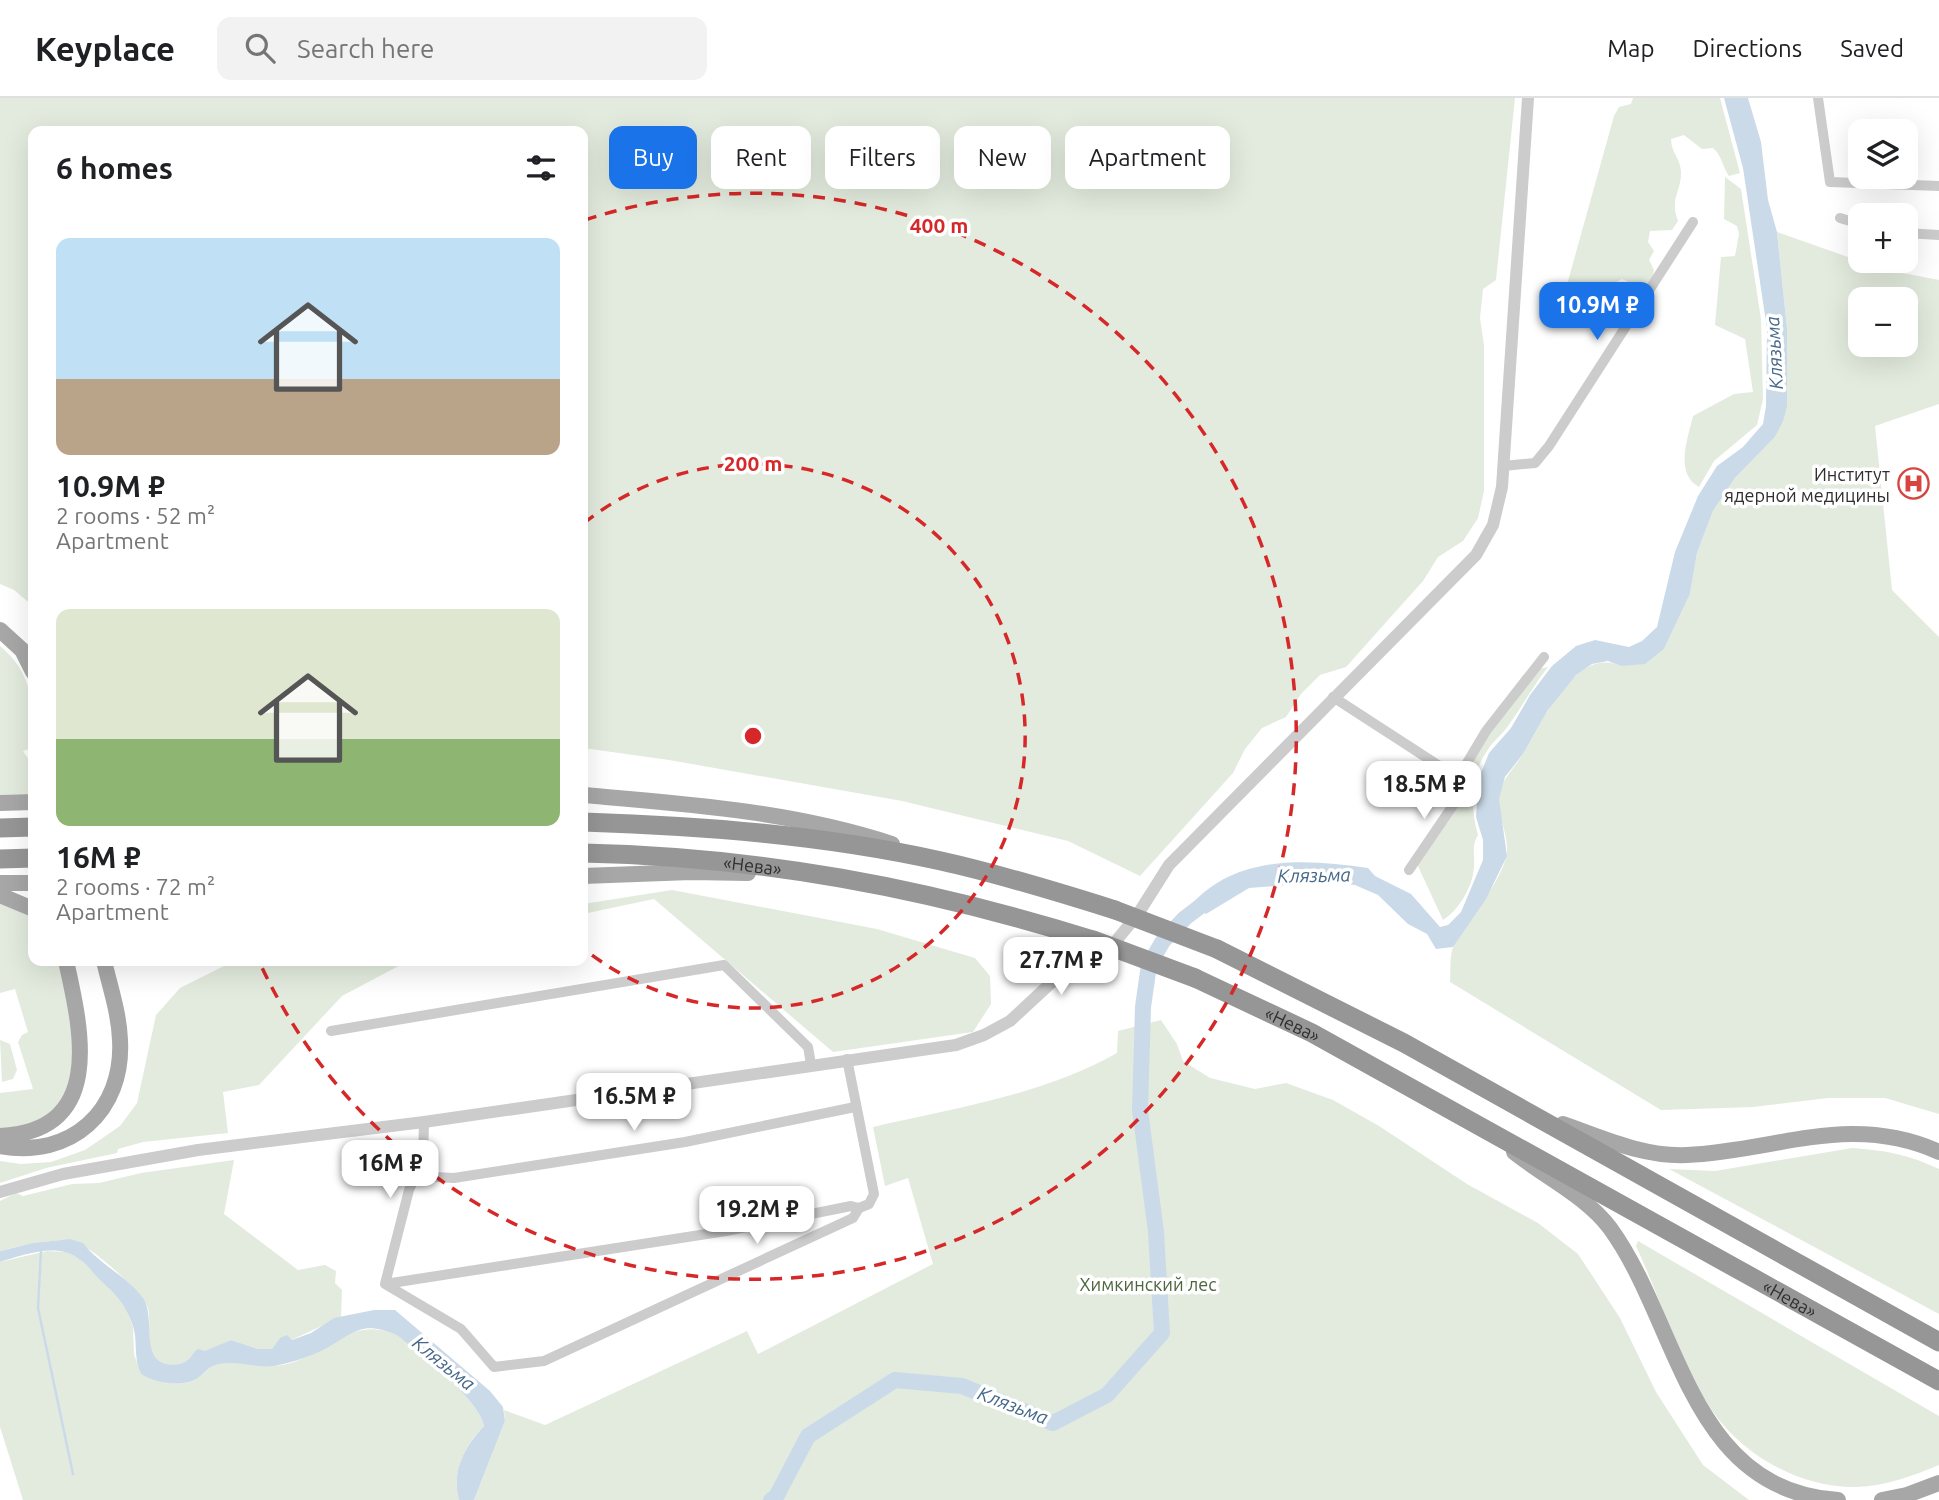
<!DOCTYPE html>
<html lang="en">
<head>
<meta charset="utf-8">
<style>
	:root { --surface:#fff; --page:#f2f2f2; --text:#202124; --muted:#757577; --line:#e0e0e0; --accent:#1a73e8 }
	body { margin:0; font-family:Ubuntu,sans-serif; background:var(--page); color:var(--text); height:100vh; display:flex; flex-direction:column; font-size:26px; white-space:nowrap }
	* { box-sizing:border-box; margin:0 }
	p { font-size:23px; color:var(--muted) }
	.icon { flex:none; width:38px; height:38px; fill:none; stroke:currentColor; stroke-width:2; stroke-linecap:round; stroke-linejoin:round }
	.map { position:relative; flex:1; overflow:hidden }
	.sheet { position:absolute; left:28px; top:28px; width:560px; height:840px; display:flex; flex-direction:column; background:var(--surface); border-radius:14px; box-shadow:0 7px 28px #0002 }
	.sheet>* { flex:none }
	.top-card { position:absolute; left:609px; top:28px; width:665px; height:63px; display:flex; gap:14px }
	.tools { position:absolute; left:1848px; top:21px; display:grid; gap:14px }
	.tools a { display:grid; place-items:center; width:70px; height:70px; border-radius:14px; background:var(--surface); box-shadow:0 7px 28px #0002; font-size:35px }
	.price { position:absolute; translate:-50% -60px; padding:0 16px; border-radius:14px; background:#fff; color:#222; font-size:23px; line-height:46px; filter:drop-shadow(0 2px 4px #0008) }
	.price::after { content:''; position:absolute; left:50%; top:42px; width:21px; height:16px; margin-left:-10px; background:inherit; clip-path:polygon(0 0,100% 0,50% 100%) }
	.price.on { background:var(--accent); color:#fff }
	ul { padding:0; list-style:none }
	li { display:grid; align-content:center; gap:14px; height:371px; padding:0 28px }
	li span { display:grid; place-items:center; height:217px; border-radius:14px; color:#555 }
	li>.icon { margin-inline-start:auto }
	span .icon { width:126px; height:126px; fill:#fffc; stroke-width:1 }
	li b { font-size:30px }
	h2 { display:flex; justify-content:space-between; align-items:center; height:84px; padding:0 28px; font-size:30px }
	.pill { padding:0 24px; border-radius:14px; background:var(--surface); box-shadow:0 7px 28px #0002; font-size:24px; line-height:63px }
	.pill.on { background:var(--accent); color:#fff }
	header { display:flex; align-items:center; gap:42px; box-sizing:border-box; height:98px; padding:0 35px; background:var(--surface); border-bottom:2px solid var(--line) }
	header strong { font-size:33px }
	nav { display:flex; gap:38px; margin-inline-start:auto; font-size:24px }
	.search { width:490px; height:63px; background:var(--page); display:flex; align-items:center; gap:18px; box-sizing:border-box; padding:0 24px; border-radius:14px; color:var(--muted); font-size:26px }
	.map>svg:first-child { display:block }
</style>
</head>
<body>
<header>
<strong>Keyplace</strong>
<div class="search"><svg class="icon" aria-label="search" viewBox="0 0 24 24"><circle cx="10" cy="10" r="6"/><path d="M15 15l6 6"/></svg>Search here</div>
<nav><a>Map</a><a>Directions</a><a>Saved</a></nav>
</header>
<div class="map">
<svg width="1939" height="1402" viewBox="0 0 1939 1402">
	<rect width="100%" height="100%" fill="#fff"/>
	<path fill="#e3ebde" fill-rule="evenodd" d="M 0,0 L 1515,0 L 1496,182 L 1483,191 L 1480,220 L 1484,247 L 1484,393 L 1478,420 L 1463,443 L 1438,459 L 1423,483 L 1346,569 L 1320,577 L 1301,596 L 1286,619 L 1262,630 L 1245,651 L 1233,675 L 1140,778 L 1068,743 L 902,703 L 669,662 L 583,650 L 583,33 L 33,33 L 33,508 L 14,492 L 0,486 ZM 1098,60 L 1118,61 L 1117,76 L 1098,86 L 1091,63 Z
		M 1633,0 L 1720,0 L 1740,75 L 1729,78 C 1722,68 1722,58 1713,50 L 1702,51 L 1684,37 L 1671,41 C 1671,54 1680,60 1681,73 C 1682,93 1669,100 1678,123 L 1672,132 L 1650,133 L 1648,144 L 1654,153 L 1649,162 L 1654,172 L 1651,184 L 1642,190 L 1622,181 C 1603,191 1595,203 1573,194 L 1568,183 L 1614,18 L 1619,9 L 1631,6 Z
		M 1725,79 L 1741,91 L 1761,221 L 1763,301 L 1757,327 L 1714,363 L 1699,389 C 1674,375 1688,340 1693,318 L 1734,296 L 1753,294 L 1745,241 L 1715,227 L 1721,159 L 1735,158 L 1739,136 L 1737,128 L 1724,121 Z
		M 1777,134 L 1882,171 L 1939,182 L 1939,306 L 1875,328 L 1892,492 L 1939,539 L 1939,1016 L 1885,1000 L 1828,1000 L 1753,1009 L 1661,1012 L 1450,884 C 1451,873 1449,857 1454,847 C 1468,817 1495,795 1506,760 C 1511,743 1498,720 1499,702 C 1499,683 1514,671 1523,656 C 1543,625 1574,547 1621,568 L 1664,551 L 1690,496 L 1697,455 L 1713,413 L 1735,380 L 1775,339 L 1787,309 L 1787,230 ZM 1860,201 L 1906,201 L 1906,247 L 1860,247 Z
		M 0,548 C 35,577 33,609 33,650 L 23,653 L 33,668 L 33,696 L 0,697 Z
		M 1548,569 C 1533,588 1522,609 1508,628 C 1502,637 1492,644 1487,653 C 1470,677 1470,709 1478,737 C 1471,749 1475,755 1474,769 C 1473,788 1459,812 1443,822 L 1417,766 C 1437,740 1446,709 1462,680 C 1484,640 1510,606 1539,571 Z
		M 672,792 L 877,831 L 975,860 L 990,878 L 991,906 L 973,934 L 833,954 L 654,801 L 583,816 L 583,806 Z
		M 0,805 L 33,820 L 33,863 L 58,863 C 74,927 98,1028 0,1030 L 0,995 L 33,991 L 18,944 L 22,937 L 28,934 L 15,891 L 0,895 Z
		M 261,863 L 408,863 L 342,898 L 259,987 L 223,994 L 228,1035 L 143,1044 L 118,1051 L 117,1055 L 46,1070 L 0,1085 L 0,1063 L 21,1066 L 51,1064 L 85,1052 L 120,1028 L 137,1005 L 156,917 L 180,890 L 230,865 Z
		M 1161,922 L 1177,946 L 1183,963 L 1210,980 L 1255,991 L 1286,985 L 1333,1002 L 1379,1028 L 1467,1086 L 1538,1125 L 1578,1156 L 1620,1220 L 1656,1294 L 1703,1367 L 1749,1402 L 474,1402 L 505,1323 L 504,1312 L 545,1327 L 747,1233 L 758,1256 L 933,1166 L 908,1080 L 885,1088 L 873,1029 C 955,1010 1043,997 1117,955 L 1118,933 Z
		M 0,942 L 10,946 L 17,972 L 13,981 L 2,984 Z
		M 1852,1050 C 1884,1052 1910,1057 1939,1071 L 1939,1216 L 1669,1071 L 1715,1073 Z
		M 234,1062 L 224,1116 L 298,1172 L 325,1167 L 336,1173 L 335,1185 L 342,1192 L 341,1219 L 272,1251 L 258,1251 L 231,1242 C 212,1250 183,1273 162,1265 C 143,1258 152,1225 148,1210 C 143,1194 84,1141 69,1142 C 45,1142 23,1147 0,1153 L 0,1103 L 16,1095 L 23,1098 L 72,1086 L 99,1085 L 141,1075 Z
		M 1638,1143 L 1939,1318 L 1939,1367 C 1913,1378 1885,1388 1857,1389 C 1797,1390 1736,1354 1706,1303 C 1676,1256 1660,1199 1636,1148 Z
		M 47,1153 L 67,1154 L 79,1160 L 123,1202 L 133,1229 L 134,1256 L 141,1276 C 157,1283 181,1291 198,1280 C 206,1274 208,1268 220,1266 C 237,1262 256,1269 274,1268 C 323,1265 347,1213 398,1238 C 420,1256 478,1300 484,1328 C 465,1347 451,1374 459,1402 L 23,1402 L 0,1329 L 0,1164 Z"/>
	<path fill="#cbdae9" d="M 1724,0 L 1748,0 L 1761,44 L 1768,102 L 1777,134 L 1787,230 L 1787,309 L 1783,323 L 1775,339 L 1735,380 L 1713,413 L 1697,455 L 1690,496 L 1664,551 L 1645,566 L 1621,568 L 1608,563 L 1592,566 L 1576,577 L 1548,612 L 1523,656 L 1505,679 L 1499,701 L 1507,758 L 1486,801 L 1453,849 L 1436,851 L 1427,836 L 1408,826 L 1378,797 L 1355,787 L 1327,784 L 1249,790 L 1206,816 L 1191,807 C 1236,756 1306,761 1368,770 L 1375,778 L 1411,796 L 1440,829 L 1448,827 L 1461,814 L 1483,762 L 1483,742 L 1476,719 L 1479,680 L 1489,655 L 1511,630 L 1530,597 L 1552,568 L 1576,548 L 1595,542 L 1629,549 L 1642,543 L 1657,529 L 1675,454 L 1698,398 L 1717,368 L 1743,349 L 1763,326 L 1766,308 L 1767,231 L 1743,70 Z
		M 1098,60 L 1118,61 L 1121,68 C 1117,80 1097,89 1086,81 L 1086,68 Z
		M 70,1141 L 83,1145 C 100,1167 127,1178 143,1200 C 156,1218 140,1262 167,1266 C 175,1267 181,1267 188,1262 C 192,1259 193,1254 198,1251 L 205,1253 L 231,1242 L 258,1251 L 272,1251 L 280,1240 L 287,1237 L 292,1242 L 311,1235 L 334,1220 L 374,1212 L 395,1212 L 490,1293 L 503,1309 L 505,1323 L 474,1402 L 459,1402 C 451,1373 465,1348 484,1328 C 479,1301 420,1256 398,1238 C 362,1221 354,1235 325,1251 C 312,1258 293,1264 279,1267 C 260,1272 239,1262 220,1266 C 208,1268 206,1274 198,1280 C 183,1290 155,1285 141,1276 C 133,1259 138,1244 133,1228 C 124,1203 117,1198 98,1180 C 92,1174 87,1166 79,1161 C 57,1144 24,1157 0,1164 L 0,1153 L 33,1145 Z"/>
	<g fill="none" stroke-linecap="round" stroke-linejoin="round">
		<path stroke="#cbdae9" stroke-width="2.5" d="M 41,1152 L 38,1210 L 73,1376"/>
		<path stroke="#cbdae9" stroke-width="16" d="M 771,1402 L 776,1399 L 808,1338 L 895,1282 L 962,1288 L 1053,1325 L 1107,1297 L 1162,1235 L 1156,1134 L 1140,1012 L 1143,909 L 1149,867 L 1163,843 L 1185,820 L 1214,798"/>
		<path stroke="#ccc" stroke-width="10" d="M 1818,0 L 1830,84 L 1939,88
			M 1840,120 L 1860,126
			M 1906,135 L 1939,137
			M 1503,368 L 1535,365 L 1549,348 L 1693,124
			M 1333,599 L 1458,680 L 1486,633 L 1544,559
			M 1409,772 L 1458,700 L 1458,680
			M 331,933 L 724,867 L 808,949 L 811,966
			M 847,961 L 874,1096 L 869,1106 L 859,1110
			M 415,1078 L 454,1080 L 685,1044 L 855,1009
			M 851,1108 L 859,1110 L 853,1120 L 544,1263 L 494,1269 L 461,1231 L 385,1186 L 726,1133 Z
			M 385,1186 L 409,1092 L 423,1061 L 424,1024"/>
		<path stroke="#ccc" stroke-width="12" d="M 0,1094 L 63,1076 L 198,1052 L 424,1024 L 956,947 L 984,937 L 1010,923 L 1052,884 L 1092,865 L 1107,854 L 1138,816 L 1169,767 L 1476,457 L 1493,427 L 1502,389 L 1528,0"/>
		<path stroke="#a7a7a7" stroke-width="16" d="M 0,532 L 22,552 L 33,574
			M 583,697 C 687,706 792,713 892,746
			M 0,705 L 33,704
			M 583,778 L 691,774 L 748,775
			M 0,785 L 33,785
			M 0,797 L 33,811
			M 1563,1026 C 1603,1040 1643,1059 1687,1057 C 1776,1053 1850,1014 1939,1054
			M 0,1038 C 105,1033 82,934 66,863
			M 0,1048 C 71,1061 124,1013 120,942 C 119,915 110,889 104,863
			M 1514,1054 C 1545,1079 1586,1098 1610,1130 C 1680,1226 1688,1392 1838,1402
			M 1882,1402 L 1907,1397 L 1939,1385"/>
		<g stroke="#969696" stroke-width="19">
			<path d="M 583,724 C 703,728 824,737 941,763 C 1000,776 1058,794 1115,812"/>
			<path d="M 0,730 L 33,729"/>
			<path id="s1" d="M 583,755 C 762,759 922,789 1093,842"/>
			<path d="M 0,761 L 33,760"/>
			<path d="M 1217,851 L 1404,945 L 1939,1244"/>
			<path id="s2" d="M 1195,880 L 1312,935 L 1939,1283"/>
		</g>
		<path stroke="#969696" stroke-width="19" d="M 1115,812 L 1217,851
			M 1093,842 L 1195,880"/>
	</g>
	<g fill="none" stroke="#d62828" stroke-width="3.5" stroke-dasharray="12 9">
		<path d="M584 425A272 272 0 1 1 584 851"/>
		<path d="M585 122A543 543 0 1 1 259 863"/>
	</g>
	<defs>
		<symbol id="hospital-ring" viewBox="-11 -11 22 22"><circle r="9.5" fill="#fff" stroke="#d64540" stroke-width="1.5"/><path d="M-5-5h3v3.5h4V-5h3V5h-3V1.5h-4V5h-3Z" fill="#d64540"/></symbol>
	</defs>
	<g fill-rule="evenodd">
		<use href="#hospital-ring" x="1896" y="368" width="35" height="35"/>
	</g>
	<g text-anchor="middle" dominant-baseline="central" stroke-width="7" stroke-linejoin="round" paint-order="stroke">
		<g font-size="18" fill="#2f2f2f" stroke="#fff" text-anchor="end">
			<text x="1890" y="376">Институт<tspan x="1890" dy="21">ядерной медицины</tspan></text>
		</g>
		<g font-size="18" fill="#2f2f2f" stroke="#fff">
			<text stroke="none"><textPath href="#s1" startOffset="170">«Нева»</textPath></text>
			<text stroke="none"><textPath href="#s2" startOffset="108">«Нева»</textPath></text>
			<text stroke="none"><textPath href="#s2" startOffset="676">«Нева»</textPath></text>
		</g>
		<g font-size="18" fill="#4e6640" stroke="#fff">
			<text x="1148" y="1186">Химкинский лес</text>
		</g>
		<g font-size="19" font-style="italic" fill="#44678a" stroke="#fff">
			<text transform="translate(1774 255) rotate(-93)">Клязьма</text>
			<text transform="translate(1314 777) rotate(-1)">Клязьма</text>
			<text transform="translate(444 1265) rotate(39)">Клязьма</text>
			<text transform="translate(1013 1307) rotate(21)">Клязьма</text>
		</g>
	</g>
	<circle cx="753" cy="638" r="10" fill="#d62828" stroke="#fff" stroke-width="3.5"/>
	<g font-size="21" text-anchor="middle" font-weight="bold" fill="#d62828" stroke="#fff" stroke-width="7" stroke-linejoin="round" paint-order="stroke">
		<text x="939" y="135">400 m</text>
		<text x="753" y="373">200 m</text>
	</g>
</svg>
<div class="tools">
<a><svg class="icon" aria-label="layers" viewBox="0 0 24 24"><path d="M12 4l9 5-9 5-9-5zM3 14l9 5 9-5"/></svg></a>
<a>+</a>
<a>−</a>
</div>
<b class="price on" style="left:1597px;top:244px">10.9M ₽</b>
<b class="price" style="left:1424px;top:723px">18.5M ₽</b>
<b class="price" style="left:1061px;top:899px">27.7M ₽</b>
<b class="price" style="left:634px;top:1035px">16.5M ₽</b>
<b class="price" style="left:390px;top:1102px">16M ₽</b>
<b class="price" style="left:757px;top:1148px">19.2M ₽</b>
<div class="top-card">
<a class="pill on">Buy</a>
<a class="pill">Rent</a>
<a class="pill">Filters</a>
<a class="pill">New</a>
<a class="pill">Apartment</a>
</div>
<section class="sheet">
<h2>6 homes<svg class="icon" aria-label="filters" viewBox="0 0 24 24"><path d="M4 7h16M4 17h16"/><circle cx="9" cy="7" r="2"/><circle cx="15" cy="17" r="2"/></svg></h2>
<ul>
<li><span style="background:linear-gradient(#bfe0f5 65%,#b9a48a 0)"><svg class="icon" aria-label="home" viewBox="0 0 24 24"><path d="M3 11l9-7 9 7M6 9v11h12V9"/></svg></span><div><b>10.9M ₽</b><p>2 rooms · 52 m²</p><p>Apartment</p></div></li>
<li><span style="background:linear-gradient(#dfe7d0 60%,#8fb573 0)"><svg class="icon" aria-label="home" viewBox="0 0 24 24"><path d="M3 11l9-7 9 7M6 9v11h12V9"/></svg></span><div><b>16M ₽</b><p>2 rooms · 72 m²</p><p>Apartment</p></div></li>
</ul>
</section>
</div>
</body>
</html>
